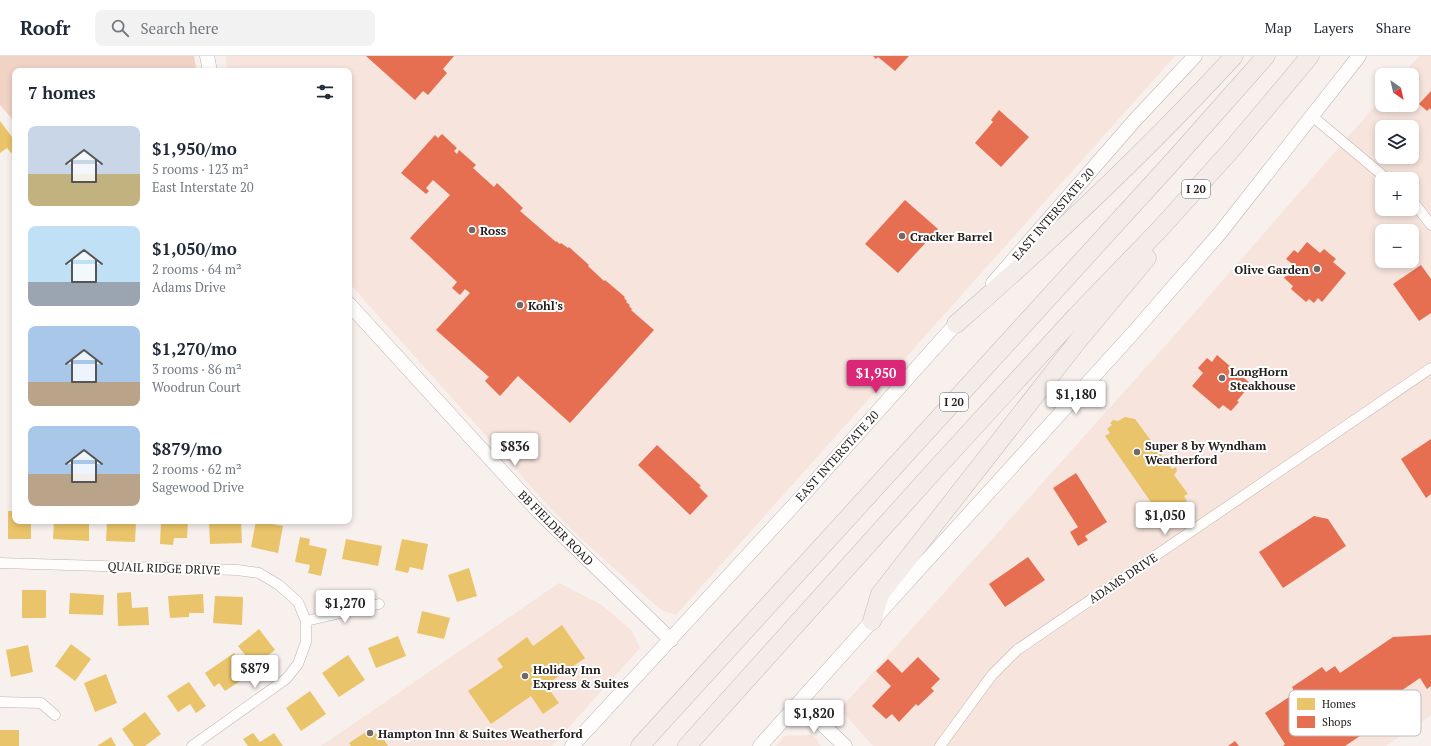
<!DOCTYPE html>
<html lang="en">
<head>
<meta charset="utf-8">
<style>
	:root { --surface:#fff; --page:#f2f2f3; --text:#1f2937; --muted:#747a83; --line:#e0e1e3; --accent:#db2777 }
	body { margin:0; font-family:"PT Serif",serif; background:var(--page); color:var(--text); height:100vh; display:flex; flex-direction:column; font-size:15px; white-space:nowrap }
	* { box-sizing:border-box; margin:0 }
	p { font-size:13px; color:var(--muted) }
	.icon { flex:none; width:22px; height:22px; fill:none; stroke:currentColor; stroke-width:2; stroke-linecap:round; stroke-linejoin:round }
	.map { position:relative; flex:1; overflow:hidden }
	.sheet { position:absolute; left:12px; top:12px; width:340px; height:456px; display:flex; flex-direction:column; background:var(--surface); border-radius:8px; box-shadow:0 2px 6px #0003 }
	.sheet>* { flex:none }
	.needle { width:26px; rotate:146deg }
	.controls { position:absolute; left:1375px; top:12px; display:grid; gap:8px }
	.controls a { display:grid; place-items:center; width:44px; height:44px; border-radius:8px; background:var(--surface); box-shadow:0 2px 6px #0003; font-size:20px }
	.price { position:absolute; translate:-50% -34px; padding:0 9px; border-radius:4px; background:#fff; color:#222; font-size:13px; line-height:26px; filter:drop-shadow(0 1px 2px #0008) }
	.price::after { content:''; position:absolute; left:50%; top:24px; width:12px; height:9px; margin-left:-6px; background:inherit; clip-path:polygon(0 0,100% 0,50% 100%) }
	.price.on { background:var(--accent); color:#fff }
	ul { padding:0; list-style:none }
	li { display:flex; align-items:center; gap:12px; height:100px; padding:0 16px }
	li span { display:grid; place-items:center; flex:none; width:112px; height:80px; border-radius:8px; color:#555 }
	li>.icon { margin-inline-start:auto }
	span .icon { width:48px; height:48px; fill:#fffc; stroke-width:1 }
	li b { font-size:17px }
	h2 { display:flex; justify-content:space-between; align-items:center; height:48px; padding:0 16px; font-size:17px }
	header { display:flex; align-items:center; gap:24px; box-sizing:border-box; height:56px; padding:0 20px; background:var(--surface); border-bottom:1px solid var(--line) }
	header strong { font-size:19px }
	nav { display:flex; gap:22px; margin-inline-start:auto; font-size:14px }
	.search { width:280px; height:36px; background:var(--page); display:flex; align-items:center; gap:10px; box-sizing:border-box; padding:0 14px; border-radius:8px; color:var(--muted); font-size:15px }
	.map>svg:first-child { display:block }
</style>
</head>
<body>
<header>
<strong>Roofr</strong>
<div class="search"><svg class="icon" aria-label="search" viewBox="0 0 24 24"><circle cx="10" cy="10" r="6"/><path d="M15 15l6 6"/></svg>Search here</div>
<nav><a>Map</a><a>Layers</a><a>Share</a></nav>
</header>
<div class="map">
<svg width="1431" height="690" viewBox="0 0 1431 690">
	<rect width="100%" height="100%" fill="#f8f0ed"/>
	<path fill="#f6e4dd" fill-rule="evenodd" d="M 226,0 L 1175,0 L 676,559 L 661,554 L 579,481 L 554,456 L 349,227 L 349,15 L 227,15 Z
		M 1419,0 L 1431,0 L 1431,659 L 1386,690 L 873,690 L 840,653 L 1182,271 L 1382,42 L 1382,49 L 1412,49 L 1412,19 L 1402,19 ZM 1382,71 L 1412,71 L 1412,101 L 1382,101 ZM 1382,123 L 1412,123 L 1412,153 L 1382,153 ZM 1382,175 L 1412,175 L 1412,205 L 1382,205 Z
		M 559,527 L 602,549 L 632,575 L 640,592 L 552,690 L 321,690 Z
		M 812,679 L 817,683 L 817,686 L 821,690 L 776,690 L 784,680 Z"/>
	<path fill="#f1d3c6" d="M 0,0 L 194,0 L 196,12 L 192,15 L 15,15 L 15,66 L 0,49 Z"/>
	<path fill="#e9c46a" d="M 0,65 L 15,85 L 15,97 L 13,99 L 7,92 L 0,97 Z
		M 1125,361 L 1135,363 L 1172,413 L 1176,411 L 1177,415 L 1174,419 L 1188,438 L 1184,440 L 1187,445 L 1167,457 L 1160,452 L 1155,452 L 1105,380 L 1110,377 L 1107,373 L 1112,369 L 1110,367 L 1113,364 L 1118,365 Z
		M 8,455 L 15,455 L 15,465 L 31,465 L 31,483 L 8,483 Z
		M 54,465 L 89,465 L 89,485 L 53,483 Z
		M 107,465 L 136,466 L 135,486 L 106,485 Z
		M 161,465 L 188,465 L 187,482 L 174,482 L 173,489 L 160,488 Z
		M 209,465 L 241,465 L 242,487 L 210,488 Z
		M 256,465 L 283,470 L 278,497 L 251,491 Z
		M 300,481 L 310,483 L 309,489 L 327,493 L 321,520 L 308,517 L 310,509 L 295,506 Z
		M 346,483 L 382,490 L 378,510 L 342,503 Z
		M 402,483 L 428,488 L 423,514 L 410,511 L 408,517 L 395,514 Z
		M 469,512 L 477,540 L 457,546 L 448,519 Z
		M 22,534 L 46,534 L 46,562 L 22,562 Z
		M 131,536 L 132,552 L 148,551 L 149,569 L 118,570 L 117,537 Z
		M 70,537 L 104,539 L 103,559 L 69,558 Z
		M 203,538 L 204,557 L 189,557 L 189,561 L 170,562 L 168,540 Z
		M 215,540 L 243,541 L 242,569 L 213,567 Z
		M 422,555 L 450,562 L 444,583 L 417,577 Z
		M 562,569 L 585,602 L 546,629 L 559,647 L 543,658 L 531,640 L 491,668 L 468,635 L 503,611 L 497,603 L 527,581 L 533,590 Z
		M 259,573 L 275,594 L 254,610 L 238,590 Z
		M 398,580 L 406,600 L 376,612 L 368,592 Z
		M 71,588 L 91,603 L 75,625 L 55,610 Z
		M 28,589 L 33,616 L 11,621 L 6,594 Z
		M 234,597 L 249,619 L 225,635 L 219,627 L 214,631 L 205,617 Z
		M 348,599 L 365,624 L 339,641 L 322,617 Z
		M 106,618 L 117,647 L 95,656 L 84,627 Z
		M 189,626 L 206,650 L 196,657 L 190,648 L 178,656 L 167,640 Z
		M 310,635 L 326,658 L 301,675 L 286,652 Z
		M 145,656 L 161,678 L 145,690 L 134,690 L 122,673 Z
		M 372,672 L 380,684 L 383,682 L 388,690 L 351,690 L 349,687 Z
		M 0,674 L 19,674 L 19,690 L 0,690 Z
		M 253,677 L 260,686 L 274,677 L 283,690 L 248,690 L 243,683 Z
		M 111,681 L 116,690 L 97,690 Z"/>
	<path fill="#e76f51" d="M 366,0 L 454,0 L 443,13 L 447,17 L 428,39 L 423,35 L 415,44 Z
		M 873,0 L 909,0 L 895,15 L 878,1 L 876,3 Z
		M 1431,35 L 1431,54 L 1430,52 L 1427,55 L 1419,48 Z
		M 999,54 L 1029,81 L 1001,111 L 975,87 L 993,66 L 991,64 Z
		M 442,78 L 457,92 L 454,95 L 457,98 L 459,94 L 476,109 L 473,112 L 494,131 L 497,127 L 523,152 L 520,155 L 556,186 L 556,185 L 560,188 L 561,187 L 568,192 L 569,191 L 589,209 L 588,210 L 604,225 L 605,224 L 625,241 L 624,242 L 627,245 L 626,246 L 630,249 L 629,250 L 632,253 L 631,254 L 654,274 L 570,367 L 518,320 L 500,340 L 485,325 L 489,321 L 436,274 L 470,237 L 465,233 L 460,239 L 452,232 L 457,226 L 410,182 L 450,139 L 433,124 L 426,132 L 429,135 L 426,138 L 401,117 L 435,79 L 438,82 Z
		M 905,144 L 938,173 L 898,217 L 865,188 Z
		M 1307,186 L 1320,197 L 1324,193 L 1336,203 L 1333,206 L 1346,217 L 1322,246 L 1318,242 L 1314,247 L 1309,243 L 1306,246 L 1291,233 L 1293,230 L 1284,222 L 1295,210 L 1286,203 L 1294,194 L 1298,197 Z
		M 1421,209 L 1431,223 L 1431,257 L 1419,265 L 1393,228 Z
		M 1217,299 L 1251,328 L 1237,345 L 1239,346 L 1231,355 L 1223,349 L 1219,353 L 1192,330 L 1203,317 L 1198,312 L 1207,302 L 1212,306 Z
		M 1431,383 L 1431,438 L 1426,442 L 1401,403 Z
		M 657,389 L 701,430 L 699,431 L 708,440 L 690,459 L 638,409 Z
		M 1076,417 L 1107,466 L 1085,480 L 1088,484 L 1078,490 L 1070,476 L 1078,471 L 1053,432 Z
		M 1314,460 L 1328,463 L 1346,490 L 1283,532 L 1259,496 Z
		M 1028,501 L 1045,524 L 1005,551 L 989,528 Z
		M 1431,579 L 1431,630 L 1427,633 L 1420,622 L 1367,658 L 1375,670 L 1345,690 L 1283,690 L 1285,688 L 1265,657 L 1295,637 L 1292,631 L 1322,611 L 1326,616 L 1335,610 L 1340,617 L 1393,581 Z
		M 918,601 L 940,623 L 931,632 L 934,635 L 918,650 L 916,648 L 899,666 L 892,658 L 886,663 L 872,650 L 891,630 L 876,615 L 888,603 L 902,617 Z
		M 1235,685 L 1239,690 L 1228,690 Z"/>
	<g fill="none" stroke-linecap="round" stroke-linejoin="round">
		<defs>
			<path id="street" d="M 1312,60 L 1387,123
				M 1412,144 L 1431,169
				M 0,507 L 237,514 L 259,517 L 279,529 L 298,546 L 306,565 L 306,586 L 298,608 L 286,623 L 192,690
				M 306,565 L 379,548
				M 0,646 L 41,647 L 55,659
				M 940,690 L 992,619 L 1017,594 L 1431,312"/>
			<path id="secondary" d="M 207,0 L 210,15
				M 993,227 L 1135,64 L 1195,0
				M 349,248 L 538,455 L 671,584
				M 800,647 L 845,690
				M 572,690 L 794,449 L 963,260
				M 760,690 L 872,565 L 1134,276 L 1220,177 L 1359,0"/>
			<path id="highway" d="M 956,268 C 1052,184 1147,95 1234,0
				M 872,565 L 880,538 L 1077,286 L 1147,202
				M 640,690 L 1173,105 L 1266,0
				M 687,690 L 934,415 L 1076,260 L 1160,173 L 1232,93 L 1310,0"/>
		</defs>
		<use href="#street" stroke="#bcb5b3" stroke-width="11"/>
		<use href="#secondary" stroke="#bcb5b3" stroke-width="15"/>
		<use href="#highway" stroke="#c6bbb7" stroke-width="19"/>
		<use href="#street" stroke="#fefdfc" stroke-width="10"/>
		<use href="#secondary" stroke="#fefdfc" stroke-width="14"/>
		<use href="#highway" stroke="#f3ece8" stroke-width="18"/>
	</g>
	<g fill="#706966" stroke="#fff" stroke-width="1.5">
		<circle cx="472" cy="174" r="4"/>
		<circle cx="902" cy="180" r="4"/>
		<circle cx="1317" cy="213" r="4"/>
		<circle cx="520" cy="249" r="4"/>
		<circle cx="1222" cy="322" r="4"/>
		<circle cx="1137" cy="396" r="4"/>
		<circle cx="525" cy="620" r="4"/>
		<circle cx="370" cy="677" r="4"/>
	</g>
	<g text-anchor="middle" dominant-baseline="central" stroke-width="4" stroke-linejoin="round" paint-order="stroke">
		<g fill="#fff" stroke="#676361" stroke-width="1">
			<rect x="1182" y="124" width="28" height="18" rx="3"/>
			<rect x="940" y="337" width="28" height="18" rx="3"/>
		</g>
		<g font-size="11" font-weight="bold" fill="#26201d">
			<text x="1196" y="133">I 20</text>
			<text x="954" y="346">I 20</text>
		</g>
		<g font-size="12" fill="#26201d" stroke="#fff">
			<text transform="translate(1053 158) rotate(-49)">EAST INTERSTATE 20</text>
			<text transform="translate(837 400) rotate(-48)">EAST INTERSTATE 20</text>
			<text transform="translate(556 472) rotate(45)">BB FIELDER ROAD</text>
			<text transform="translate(164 512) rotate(2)">QUAIL RIDGE DRIVE</text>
			<text transform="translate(1123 522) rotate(-34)">ADAMS DRIVE</text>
		</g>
		<g font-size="12" font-weight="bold" fill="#26201d" stroke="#fff" text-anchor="start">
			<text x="480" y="174">Ross</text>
			<text x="910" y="180">Cracker Barrel</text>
			<text x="1309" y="213" text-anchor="end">Olive Garden</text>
			<text x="528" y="249">Kohl's</text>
			<text x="1230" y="315">LongHorn<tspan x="1230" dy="14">Steakhouse</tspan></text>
			<text x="1145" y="389">Super 8 by Wyndham<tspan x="1145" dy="14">Weatherford</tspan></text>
			<text x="533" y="613">Holiday Inn<tspan x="533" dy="14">Express &amp; Suites</tspan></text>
			<text x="378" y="677">Hampton Inn &amp; Suites Weatherford</text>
		</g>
	</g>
	<rect x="1289" y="634" width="132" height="46" rx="6" fill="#fff" stroke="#bebcbb" stroke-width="1"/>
	<rect x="1297" y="642" width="18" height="12" fill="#e9c46a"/>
	<rect x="1297" y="660" width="18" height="12" fill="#e76f51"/>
	<g font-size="11" fill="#26201d">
		<text x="1322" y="652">Homes</text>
		<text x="1322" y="670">Shops</text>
	</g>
</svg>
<div class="controls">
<a><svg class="needle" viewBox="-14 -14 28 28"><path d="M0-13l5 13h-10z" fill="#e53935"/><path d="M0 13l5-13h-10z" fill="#747a83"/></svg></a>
<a><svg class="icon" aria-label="layers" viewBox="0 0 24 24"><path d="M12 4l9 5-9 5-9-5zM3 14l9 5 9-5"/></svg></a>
<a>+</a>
<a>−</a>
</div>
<b class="price on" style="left:876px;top:338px">$1,950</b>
<b class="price" style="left:1076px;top:359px">$1,180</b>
<b class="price" style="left:515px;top:411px">$836</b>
<b class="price" style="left:1165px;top:480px">$1,050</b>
<b class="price" style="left:345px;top:568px">$1,270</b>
<b class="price" style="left:255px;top:633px">$879</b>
<b class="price" style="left:814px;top:678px">$1,820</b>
<section class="sheet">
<h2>7 homes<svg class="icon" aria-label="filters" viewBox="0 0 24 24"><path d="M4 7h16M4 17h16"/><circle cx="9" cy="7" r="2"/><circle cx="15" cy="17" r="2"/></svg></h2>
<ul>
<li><span style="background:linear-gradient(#c9d6e8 60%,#c2b280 0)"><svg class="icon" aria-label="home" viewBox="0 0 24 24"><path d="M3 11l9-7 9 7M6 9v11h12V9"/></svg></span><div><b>$1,950/mo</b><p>5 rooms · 123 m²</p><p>East Interstate 20</p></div></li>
<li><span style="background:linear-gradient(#bfe0f5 70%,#9aa5b1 0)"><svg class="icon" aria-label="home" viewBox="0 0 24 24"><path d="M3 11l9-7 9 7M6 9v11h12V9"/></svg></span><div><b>$1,050/mo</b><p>2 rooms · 64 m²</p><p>Adams Drive</p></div></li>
<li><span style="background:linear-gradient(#a9c7e8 70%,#b9a48a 0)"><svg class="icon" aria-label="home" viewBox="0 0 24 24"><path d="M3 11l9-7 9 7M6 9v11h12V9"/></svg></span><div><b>$1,270/mo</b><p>3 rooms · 86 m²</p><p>Woodrun Court</p></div></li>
<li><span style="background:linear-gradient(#a9c7e8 60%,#b9a48a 0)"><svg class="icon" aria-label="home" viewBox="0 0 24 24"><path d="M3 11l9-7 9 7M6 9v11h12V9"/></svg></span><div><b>$879/mo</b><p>2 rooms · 62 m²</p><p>Sagewood Drive</p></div></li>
</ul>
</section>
</div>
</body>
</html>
